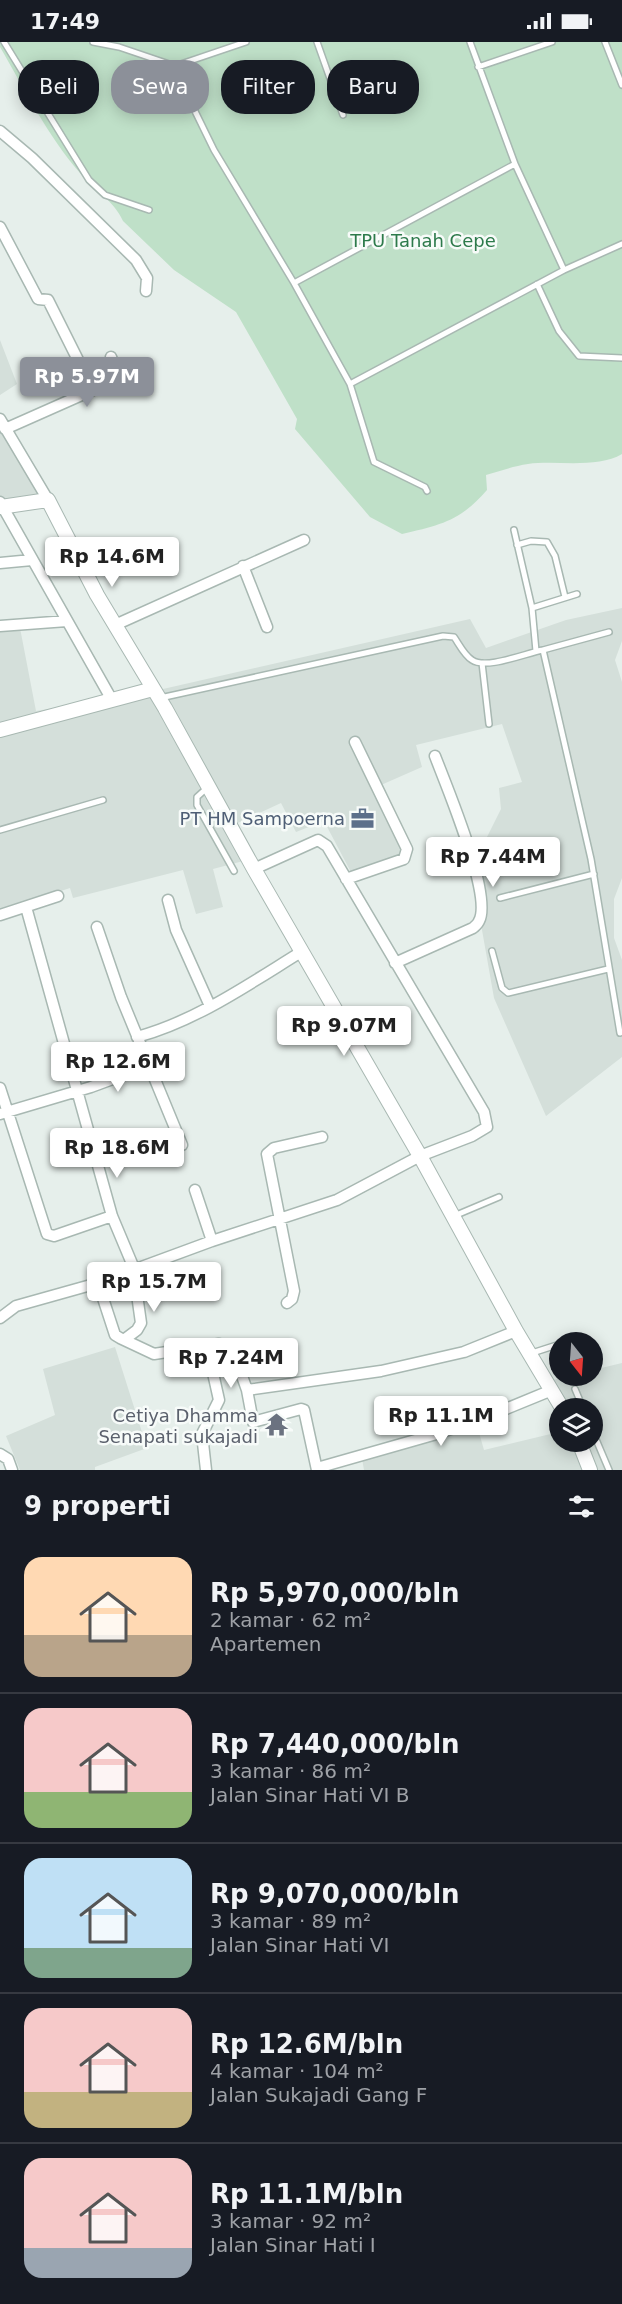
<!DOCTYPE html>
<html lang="id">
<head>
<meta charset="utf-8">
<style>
	:root { --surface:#171b24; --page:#20242c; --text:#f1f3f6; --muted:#9ea1a6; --line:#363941; --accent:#8c9099 }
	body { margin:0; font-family:"DejaVu Sans",sans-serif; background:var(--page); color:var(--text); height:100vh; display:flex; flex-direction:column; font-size:22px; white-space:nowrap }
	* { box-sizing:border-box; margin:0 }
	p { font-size:20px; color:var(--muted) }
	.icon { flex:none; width:33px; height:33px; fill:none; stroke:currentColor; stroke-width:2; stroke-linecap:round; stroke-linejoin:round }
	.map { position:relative; height:1428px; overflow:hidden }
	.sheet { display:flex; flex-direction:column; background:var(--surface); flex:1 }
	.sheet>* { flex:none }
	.top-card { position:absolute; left:18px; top:18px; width:586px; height:54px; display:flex; gap:12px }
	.needle { width:39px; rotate:163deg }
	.buttons { position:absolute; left:549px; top:1290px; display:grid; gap:12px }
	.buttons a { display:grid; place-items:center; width:54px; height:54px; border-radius:50%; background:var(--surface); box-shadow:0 3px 15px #0003; font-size:30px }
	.price { position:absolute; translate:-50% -51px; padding:0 14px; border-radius:6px; background:#fff; color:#222; font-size:20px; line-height:39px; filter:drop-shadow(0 2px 3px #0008) }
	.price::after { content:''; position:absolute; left:50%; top:36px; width:18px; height:14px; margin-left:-9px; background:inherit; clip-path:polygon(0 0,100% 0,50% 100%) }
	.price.selected { background:var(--accent); color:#fff }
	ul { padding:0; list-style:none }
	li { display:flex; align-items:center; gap:18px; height:150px; padding:0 24px }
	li+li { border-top:2px solid var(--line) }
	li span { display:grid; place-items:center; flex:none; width:168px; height:120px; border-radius:18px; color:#555 }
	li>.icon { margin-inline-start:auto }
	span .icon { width:72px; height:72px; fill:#fffc; stroke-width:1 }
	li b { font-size:26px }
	h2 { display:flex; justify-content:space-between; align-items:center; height:72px; padding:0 24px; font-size:26px }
	.pill { padding:0 21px; border-radius:24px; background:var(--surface); box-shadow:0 3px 15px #0003; font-size:21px; line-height:54px }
	.pill.selected { background:var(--accent); color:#fff }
	.status { display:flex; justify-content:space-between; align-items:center; height:42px; padding:0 30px; background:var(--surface); direction:ltr }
	.status svg { height:16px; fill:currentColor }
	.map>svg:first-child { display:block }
</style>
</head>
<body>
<div class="status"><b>17:49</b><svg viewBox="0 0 49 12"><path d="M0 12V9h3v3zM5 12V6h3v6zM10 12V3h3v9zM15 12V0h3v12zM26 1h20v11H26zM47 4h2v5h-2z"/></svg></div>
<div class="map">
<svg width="622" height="1428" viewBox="0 0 622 1428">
	<rect width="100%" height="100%" fill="#e6efeb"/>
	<path fill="#d4dfda" d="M 0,298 L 17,342 L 0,353 Z
		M 0,371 L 43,456 L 0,466 Z
		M 622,566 L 622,599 L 615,618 L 622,640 L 622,836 L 614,857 L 614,896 L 622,918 L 622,1015 L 546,1074 L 494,956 L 482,888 L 485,799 L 501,767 L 499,746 L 522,740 L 502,682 L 416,703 L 422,725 L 381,743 L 409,809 L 353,834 L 324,779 L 296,790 L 281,761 L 229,785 L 247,818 L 213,827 L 223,865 L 196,872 L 183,828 L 73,856 L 70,846 L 0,869 L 0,588 L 20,586 L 36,669 L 163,647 L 470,577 L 486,606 L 566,578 Z
		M 115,1305 L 147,1406 L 95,1425 L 95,1428 L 20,1428 L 6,1394 L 55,1373 L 43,1327 Z
		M 622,1321 L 622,1428 L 364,1428 L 361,1411 L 476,1380 L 484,1408 L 559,1390 L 560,1400 L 592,1400 L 592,1366 L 560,1366 L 548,1339 L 571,1334 L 592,1334 L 593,1328 Z"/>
	<path fill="#bfe0c8" d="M 0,0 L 622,0 L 622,412 C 597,427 556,418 528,422 C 514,424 500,429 486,433 L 487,448 C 460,479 441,483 402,492 L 370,475 L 295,387 L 297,377 L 236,270 L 174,228 L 123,179 C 114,159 94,147 80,131 C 47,93 25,48 0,5 Z"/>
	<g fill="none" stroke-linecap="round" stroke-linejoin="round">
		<defs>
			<path id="service" d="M 4,0 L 89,138 L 105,153 L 149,168
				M 93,0 L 119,5 L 175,24 L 246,0
				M 317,0 L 343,73
				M 470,0 L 515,122 L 564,228
				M 605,0 L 622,43
				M 175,24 L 191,61 L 214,108 L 294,241 L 350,342
				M 478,25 L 552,0
				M 294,241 L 515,122
				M 537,242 L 559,289 L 579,314 L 622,316
				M 427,449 L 425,445 L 374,420 L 350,342 L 564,228 L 622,202
				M 514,488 L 532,566 L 536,609
				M 517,503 L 531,499 L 547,500 L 555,514 L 565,555
				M 532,566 L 577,552
				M 543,608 L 609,590
				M 482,621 L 489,682
				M 160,656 L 443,594 L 454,595 C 459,602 464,613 472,618 C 486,628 526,611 543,608 L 591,817 L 620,991
				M 208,745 L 197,755 L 197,763 L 234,829
				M 0,788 L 103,758
				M 500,856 L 594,832
				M 492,909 L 502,946 L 508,951 L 608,927
				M 454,1174 L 499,1155
				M 567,1300 L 582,1297
				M 532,1311 L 560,1302
				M 575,1347 L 583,1366
				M 592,1388 L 609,1428"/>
			<path id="minor" d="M 0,89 L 32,116 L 136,218 L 147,236 L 146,249
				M 0,185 L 38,257 L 48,258 L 93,348
				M 0,377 L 48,458
				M 5,387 L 93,348 L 117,335 L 118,333 L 111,315
				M 0,460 L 112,658
				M 0,521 L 32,518
				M 243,524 L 267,585
				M 115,583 L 304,498
				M 0,584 L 67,579
				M 346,837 L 404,817 L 407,807 L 355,700
				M 168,858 L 176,888 L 210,964
				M 26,865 L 112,1174 L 133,1224 L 141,1281 L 137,1288 L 125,1297
				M 0,873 L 58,854
				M 97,885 L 121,955 L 182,1103
				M 395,921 L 473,886 C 475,884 478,882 479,879 C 493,854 446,743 435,714
				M 137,995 C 196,979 249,942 301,910
				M 0,1046 L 47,1192 L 54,1194 L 112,1174
				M 0,1072 L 91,1045 L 148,1024
				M 195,1148 L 212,1199
				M 98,1241 L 115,1293 L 120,1296 L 154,1312 L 219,1302 L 232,1306 L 247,1348 L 253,1380 L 301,1367 L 304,1368 L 317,1428
				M 287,1261 L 292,1257 L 294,1249 L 267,1112 L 274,1106 L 322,1095
				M 0,1276 L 16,1264 L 98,1241 L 212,1199 L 337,1158 L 420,1114 L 472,1094 L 487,1085 L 484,1070 L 327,804 L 318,798 L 254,827
				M 247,1348 L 381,1329 L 464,1310 L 516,1289
				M 0,1412 L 8,1417 L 12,1428
				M 317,1426 L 440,1391 L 496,1371 L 552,1348
				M 206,1428 L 202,1392 L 219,1358 L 207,1304"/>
			<path id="tertiary" d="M 0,465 L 48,458 L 97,553 L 165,666 L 254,827 L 420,1114 L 516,1289 L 562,1366
				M 0,688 L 153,647
				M 579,1400 L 590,1428"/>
		</defs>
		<use href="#service" stroke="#a8b8b2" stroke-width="8"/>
		<use href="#minor" stroke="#a8b8b2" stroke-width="13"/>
		<use href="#tertiary" stroke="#a8b8b2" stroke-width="16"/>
		<use href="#service" stroke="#fff" stroke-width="5"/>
		<use href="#minor" stroke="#fff" stroke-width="10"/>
		<use href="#tertiary" stroke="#fff" stroke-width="14"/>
	</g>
	<defs>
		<symbol id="office-bare" viewBox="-9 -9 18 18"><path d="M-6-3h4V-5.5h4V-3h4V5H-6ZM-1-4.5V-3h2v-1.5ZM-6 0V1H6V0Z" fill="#5c6f8a" stroke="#f7fbf9" stroke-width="2.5" paint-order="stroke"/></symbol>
		<symbol id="temple-bare" viewBox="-9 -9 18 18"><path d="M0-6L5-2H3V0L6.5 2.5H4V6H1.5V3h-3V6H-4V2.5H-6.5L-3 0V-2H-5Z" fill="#6b7280" stroke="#f7fbf9" stroke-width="2.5" paint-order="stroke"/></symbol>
	</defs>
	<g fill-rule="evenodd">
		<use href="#office-bare" x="346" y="760" width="33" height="33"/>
		<use href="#temple-bare" x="260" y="1366" width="33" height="33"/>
	</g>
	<g text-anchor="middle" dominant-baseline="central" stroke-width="5" stroke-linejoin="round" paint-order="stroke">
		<g font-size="18" fill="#2d7a4b" stroke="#f7fbf9">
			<text x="423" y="198">TPU Tanah Cepe</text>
		</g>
		<g font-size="18" fill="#4e5e75" stroke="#f7fbf9" text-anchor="end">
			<text x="345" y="776">PT HM Sampoerna</text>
		</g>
		<g font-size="18" fill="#5b616d" stroke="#f7fbf9" text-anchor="end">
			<text x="258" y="1373">Cetiya Dhamma<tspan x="258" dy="21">Senapati sukajadi</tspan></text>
		</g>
	</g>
</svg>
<div class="buttons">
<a><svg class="needle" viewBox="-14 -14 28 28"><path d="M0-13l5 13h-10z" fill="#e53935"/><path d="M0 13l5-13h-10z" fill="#9ea1a6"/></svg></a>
<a><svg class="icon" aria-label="layers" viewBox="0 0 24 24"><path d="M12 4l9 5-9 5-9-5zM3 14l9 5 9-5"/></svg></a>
</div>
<b class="price selected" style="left:87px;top:366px">Rp 5.97M</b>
<b class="price" style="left:112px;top:546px">Rp 14.6M</b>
<b class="price" style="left:493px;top:846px">Rp 7.44M</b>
<b class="price" style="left:344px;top:1015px">Rp 9.07M</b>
<b class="price" style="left:118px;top:1051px">Rp 12.6M</b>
<b class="price" style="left:117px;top:1137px">Rp 18.6M</b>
<b class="price" style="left:154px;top:1271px">Rp 15.7M</b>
<b class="price" style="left:231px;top:1347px">Rp 7.24M</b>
<b class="price" style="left:441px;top:1405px">Rp 11.1M</b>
<div class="top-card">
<a class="pill">Beli</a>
<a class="pill selected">Sewa</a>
<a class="pill">Filter</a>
<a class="pill">Baru</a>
</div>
</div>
<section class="sheet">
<h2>9 properti<svg class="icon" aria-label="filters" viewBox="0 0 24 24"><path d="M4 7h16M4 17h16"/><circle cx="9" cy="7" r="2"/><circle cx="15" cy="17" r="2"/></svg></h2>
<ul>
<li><span style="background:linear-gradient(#ffd9b3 65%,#b9a48a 0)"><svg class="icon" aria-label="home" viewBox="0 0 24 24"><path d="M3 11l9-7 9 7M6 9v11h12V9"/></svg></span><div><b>Rp 5,970,000/bln</b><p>2 kamar · 62 m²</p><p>Apartemen</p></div></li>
<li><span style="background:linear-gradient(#f6c9c9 70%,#8fb573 0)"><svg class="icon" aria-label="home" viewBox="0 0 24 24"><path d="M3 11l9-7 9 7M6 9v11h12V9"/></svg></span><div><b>Rp 7,440,000/bln</b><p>3 kamar · 86 m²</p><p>Jalan Sinar Hati VI B</p></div></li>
<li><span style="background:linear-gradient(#bfe0f5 75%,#7fa58c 0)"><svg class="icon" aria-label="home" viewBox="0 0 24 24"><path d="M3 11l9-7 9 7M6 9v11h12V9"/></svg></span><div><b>Rp 9,070,000/bln</b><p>3 kamar · 89 m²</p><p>Jalan Sinar Hati VI</p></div></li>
<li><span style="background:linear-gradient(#f6c9c9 70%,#c2b280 0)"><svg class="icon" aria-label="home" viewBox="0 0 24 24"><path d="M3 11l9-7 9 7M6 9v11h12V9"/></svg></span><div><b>Rp 12.6M/bln</b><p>4 kamar · 104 m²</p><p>Jalan Sukajadi Gang F</p></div></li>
<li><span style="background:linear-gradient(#f6c9c9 75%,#9aa5b1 0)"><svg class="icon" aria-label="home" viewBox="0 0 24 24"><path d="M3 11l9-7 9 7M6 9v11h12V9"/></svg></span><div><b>Rp 11.1M/bln</b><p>3 kamar · 92 m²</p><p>Jalan Sinar Hati I</p></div></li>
</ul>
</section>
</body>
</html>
